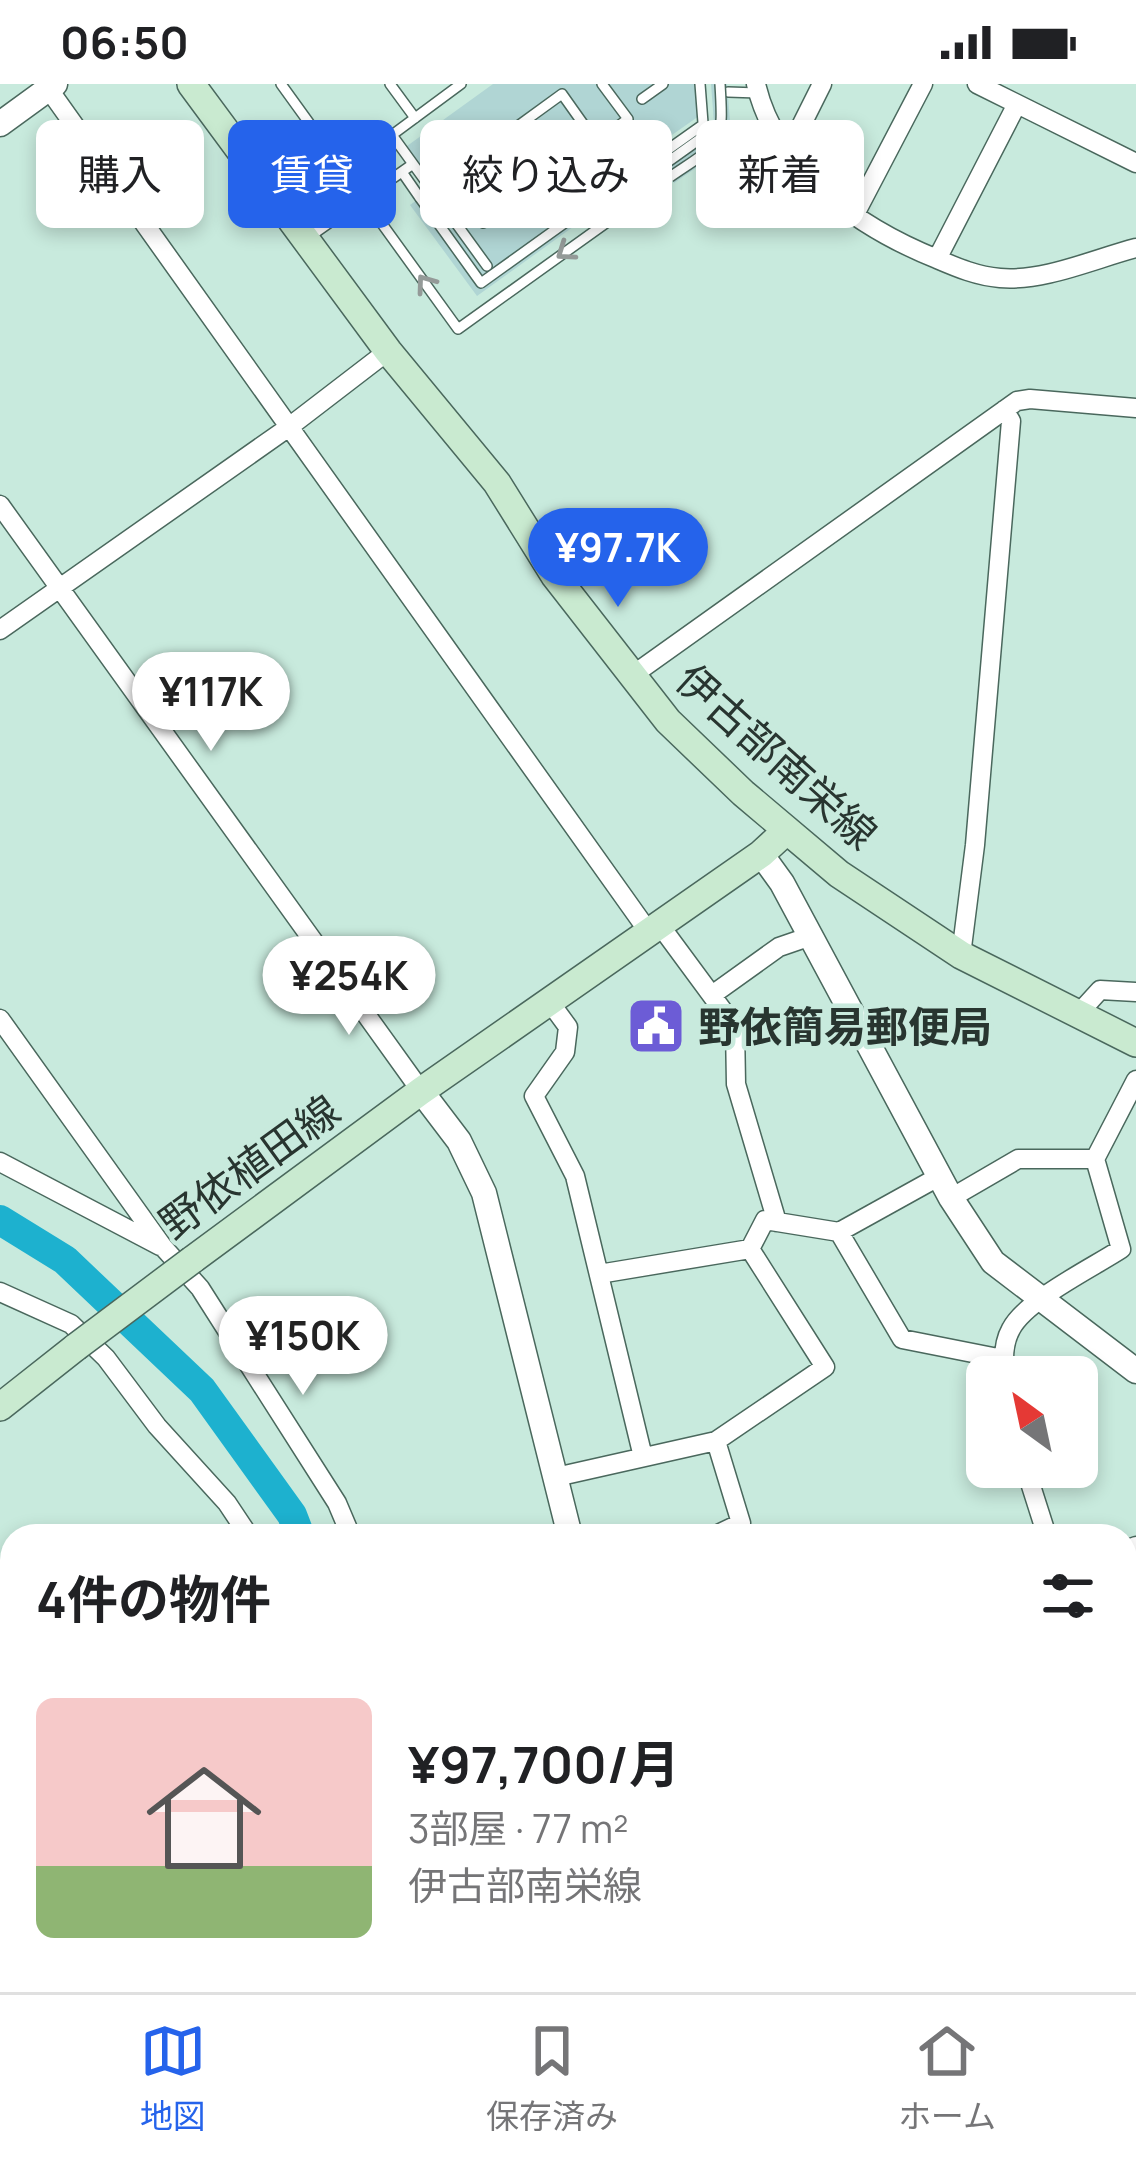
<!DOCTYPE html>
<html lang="ja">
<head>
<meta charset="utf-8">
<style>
	:root { --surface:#fff; --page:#f2f2f2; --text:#202124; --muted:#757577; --line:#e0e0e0; --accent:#2563eb }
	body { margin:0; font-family:Manrope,"Noto Sans JP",sans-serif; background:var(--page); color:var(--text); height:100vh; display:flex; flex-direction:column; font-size:45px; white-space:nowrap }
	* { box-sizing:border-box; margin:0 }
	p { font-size:39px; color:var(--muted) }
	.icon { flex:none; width:66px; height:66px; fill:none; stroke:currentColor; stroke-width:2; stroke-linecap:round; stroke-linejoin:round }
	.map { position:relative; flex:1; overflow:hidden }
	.panel { position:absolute; left:0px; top:1440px; width:1137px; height:468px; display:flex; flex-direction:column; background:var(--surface); border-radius:36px 36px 0 0; box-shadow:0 6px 18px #0003 }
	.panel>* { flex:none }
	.banner { position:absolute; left:36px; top:36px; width:1065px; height:108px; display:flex; gap:24px }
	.needle { width:78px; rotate:327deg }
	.buttons { position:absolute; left:966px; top:1272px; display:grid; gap:24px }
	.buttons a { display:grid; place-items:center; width:132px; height:132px; border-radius:18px; background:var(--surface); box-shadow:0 6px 18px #0003; font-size:60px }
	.price { position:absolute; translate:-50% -102px; padding:0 27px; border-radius:42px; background:#fff; color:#222; font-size:39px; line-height:78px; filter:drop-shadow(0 3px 6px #0008) }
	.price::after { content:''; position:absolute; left:50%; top:72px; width:36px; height:27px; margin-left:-18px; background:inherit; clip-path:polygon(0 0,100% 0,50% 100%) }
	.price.selected { background:var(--accent); color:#fff }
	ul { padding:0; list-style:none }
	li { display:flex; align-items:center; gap:36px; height:300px; padding:0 36px }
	li span { display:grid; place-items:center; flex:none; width:336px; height:240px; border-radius:18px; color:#555 }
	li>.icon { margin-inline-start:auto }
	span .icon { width:144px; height:144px; fill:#fffc; stroke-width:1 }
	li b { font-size:51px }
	h2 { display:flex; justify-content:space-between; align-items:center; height:144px; padding:0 36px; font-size:51px }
	.chip { padding:0 42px; border-radius:18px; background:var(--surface); box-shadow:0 6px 18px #0003; font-size:42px; line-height:108px }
	.chip.selected { background:var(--accent); color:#fff }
	.status { display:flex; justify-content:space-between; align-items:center; height:84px; padding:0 60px; background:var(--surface); direction:ltr }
	.status svg { height:33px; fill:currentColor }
	.tabs { display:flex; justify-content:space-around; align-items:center; height:168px; border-top:3px solid var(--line); background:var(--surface); font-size:33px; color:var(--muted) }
	.tabs a { display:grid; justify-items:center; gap:6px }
	.tabs .selected { color:var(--accent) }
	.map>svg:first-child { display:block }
</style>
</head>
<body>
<div class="status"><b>06:50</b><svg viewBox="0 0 49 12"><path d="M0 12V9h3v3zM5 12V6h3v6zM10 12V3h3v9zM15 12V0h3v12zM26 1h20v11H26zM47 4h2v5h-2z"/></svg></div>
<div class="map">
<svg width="1136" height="1908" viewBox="0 0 1136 1908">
	<rect width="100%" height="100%" fill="#c8eadd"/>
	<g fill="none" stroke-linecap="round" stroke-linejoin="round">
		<path stroke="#1db1cf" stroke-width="30" d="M 0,1136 L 65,1176 L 202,1306 L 292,1431 L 300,1452
			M 418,1896 L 421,1908"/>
	</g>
	<path fill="#b0d5d4" d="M 493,0 L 696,0 L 699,32 L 612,93 L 623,107 L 477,212 L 410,121 L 428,108 L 483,185 L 491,180 L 407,62 Z
		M 711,0 L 727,0 L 731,49 L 725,64 L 674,99 L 666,86 L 708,55 L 714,39 Z"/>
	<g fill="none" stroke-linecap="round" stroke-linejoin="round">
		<defs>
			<path id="service" d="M 281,0 L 458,245 L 652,106 L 649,95 L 655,87 L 704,52 L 700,0
				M 390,0 L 415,34
				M 728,8 L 758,9
				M 562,10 L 596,58 L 483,139 L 449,92 Z
				M 642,15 L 663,0
				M 596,58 L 628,35 L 602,0
				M 584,67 L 607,97
				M 413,80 L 487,182
				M 343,85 L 392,51
				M 402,88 L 420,114
				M 618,101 L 704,40
				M 309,153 L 413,80 L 392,51 L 461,0"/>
			<path id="minor" d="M 45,0 L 648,847
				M 756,0 C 776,87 860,144 937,175 C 958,184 977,192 1000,194 C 1043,198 1094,175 1136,164
				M 977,0 L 1136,79
				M 789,66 L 822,0
				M 854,132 L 923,0
				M 937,175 L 1017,20
				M 0,421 L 421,1007
				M 0,546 L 289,343 L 388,267
				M 630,593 L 1017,317 L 1030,315 L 1136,324
				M 659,840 L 735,943 L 736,1000 L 777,1138
				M 961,871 L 975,761 L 1011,337 L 1004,326
				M 712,911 L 779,863 L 811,852
				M 549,917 L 568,943 L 565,968 L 534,1012 L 575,1092 L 643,1373
				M 1079,929 L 1100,906 L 1136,908
				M 0,935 L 163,1163 L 200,1204 L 337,1419 L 351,1452
				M 0,1078 L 160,1162
				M 940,1092 L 839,1148 L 902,1255 L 1003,1275
				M 951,1114 L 1018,1075 L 1095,1075
				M 599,1190 L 750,1165
				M 0,1208 L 71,1240 L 106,1274 L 157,1342 L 227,1419 L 249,1452
				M 1005,1293 C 1003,1277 1003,1259 1011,1245 C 1026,1216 1092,1184 1121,1165 L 1095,1075 L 1136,996
				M 1025,1383 L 1047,1452
				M 556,1393 L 716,1357 L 825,1283 L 750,1165 L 765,1136 L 839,1148
				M 714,1452 L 741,1439 L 716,1357
				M 1125,1466 L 1136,1462
				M 0,1790 L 12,1808
				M 73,1896 L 81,1908
				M 352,1896 L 354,1908
				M 449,1896 L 451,1908
				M 1114,1896 L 1116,1908"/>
			<path id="tertiary" d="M 0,40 L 55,0
				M 761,770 L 782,799 L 951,1114 L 993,1178 L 1136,1287
				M 421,1007 L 459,1057 L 484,1109 L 570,1452
				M 1125,1792 L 1136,1788
				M 647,1908 L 775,1896"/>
			<path id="secondary" d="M 191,0 L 388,267 L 497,399 L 555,492 L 668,637 L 743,709 L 839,790 L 961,871 L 1136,959
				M 192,1176 L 421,1007 L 761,770 L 786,747
				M 0,1323 L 76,1263"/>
		</defs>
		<use href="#service" stroke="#4a685d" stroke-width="12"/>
		<use href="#minor" stroke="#4a685d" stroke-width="21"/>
		<use href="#tertiary" stroke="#4a685d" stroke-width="27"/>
		<use href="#secondary" stroke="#4a685d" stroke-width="30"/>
		<use href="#service" stroke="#fff" stroke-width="9"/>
		<use href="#minor" stroke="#fff" stroke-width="18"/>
		<use href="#tertiary" stroke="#fff" stroke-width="24"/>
		<use href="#secondary" stroke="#c9ead0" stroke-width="27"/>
		<defs>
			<path id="service-bridge" d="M 670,93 C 721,58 724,64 720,0
				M 420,114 L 481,199 L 612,105 L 607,97"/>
			<path id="secondary-bridge" d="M 76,1263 L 192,1176"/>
		</defs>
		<use href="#service-bridge" stroke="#4a685d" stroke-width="12" stroke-linecap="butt"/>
		<use href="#secondary-bridge" stroke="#4a685d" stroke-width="30" stroke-linecap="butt"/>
		<use href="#service-bridge" stroke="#fff" stroke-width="9"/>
		<use href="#secondary-bridge" stroke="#c9ead0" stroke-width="27"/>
	</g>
	<defs><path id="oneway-chevron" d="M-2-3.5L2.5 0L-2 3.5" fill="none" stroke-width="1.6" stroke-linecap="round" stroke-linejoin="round" transform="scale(3)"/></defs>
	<g stroke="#949a98">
		<use href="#oneway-chevron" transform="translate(565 168) rotate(145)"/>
		<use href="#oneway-chevron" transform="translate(425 199) rotate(-126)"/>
	</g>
	<defs>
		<symbol id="civic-square" viewBox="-11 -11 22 22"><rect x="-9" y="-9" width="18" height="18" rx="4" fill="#6c5cd6" stroke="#c8eadd"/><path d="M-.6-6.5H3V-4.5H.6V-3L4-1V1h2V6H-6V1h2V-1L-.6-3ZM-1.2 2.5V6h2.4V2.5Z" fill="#fff"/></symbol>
	</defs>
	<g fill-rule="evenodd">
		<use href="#civic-square" x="623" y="909" width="66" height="66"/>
	</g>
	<g text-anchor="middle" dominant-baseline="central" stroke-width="9" stroke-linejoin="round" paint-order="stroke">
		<g font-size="42" fill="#283530" stroke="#c8eadd">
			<text transform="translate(777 672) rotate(42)">伊古部南栄線</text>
			<text transform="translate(249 1082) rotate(-36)">野依植田線</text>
		</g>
		<g font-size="42" font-weight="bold" fill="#283530" stroke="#c8eadd" text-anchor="start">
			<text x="698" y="942">野依簡易郵便局</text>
		</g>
	</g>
</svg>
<div class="buttons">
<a><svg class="needle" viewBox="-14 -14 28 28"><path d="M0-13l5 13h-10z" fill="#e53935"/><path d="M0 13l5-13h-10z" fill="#757577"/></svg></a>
</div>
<b class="price selected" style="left:618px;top:526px">¥97.7K</b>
<b class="price" style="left:211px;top:670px">¥117K</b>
<b class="price" style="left:349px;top:954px">¥254K</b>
<b class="price" style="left:303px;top:1314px">¥150K</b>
<div class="banner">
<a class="chip">購入</a>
<a class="chip selected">賃貸</a>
<a class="chip">絞り込み</a>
<a class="chip">新着</a>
</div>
<section class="panel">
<h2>4件の物件<svg class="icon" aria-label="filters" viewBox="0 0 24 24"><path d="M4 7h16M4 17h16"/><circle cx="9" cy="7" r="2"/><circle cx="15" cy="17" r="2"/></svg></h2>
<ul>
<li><span style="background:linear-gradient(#f6c9c9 70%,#8fb573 0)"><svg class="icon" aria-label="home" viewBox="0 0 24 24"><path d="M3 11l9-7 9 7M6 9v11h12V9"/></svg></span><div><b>¥97,700/月</b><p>3部屋 · 77 m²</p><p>伊古部南栄線</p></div></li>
</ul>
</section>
</div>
<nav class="tabs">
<a class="selected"><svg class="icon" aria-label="map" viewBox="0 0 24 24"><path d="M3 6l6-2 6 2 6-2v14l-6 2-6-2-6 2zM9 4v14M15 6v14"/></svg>地図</a>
<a><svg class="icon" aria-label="saved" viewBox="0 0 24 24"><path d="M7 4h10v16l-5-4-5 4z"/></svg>保存済み</a>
<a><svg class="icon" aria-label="home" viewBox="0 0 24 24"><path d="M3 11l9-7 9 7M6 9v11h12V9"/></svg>ホーム</a>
</nav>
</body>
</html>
